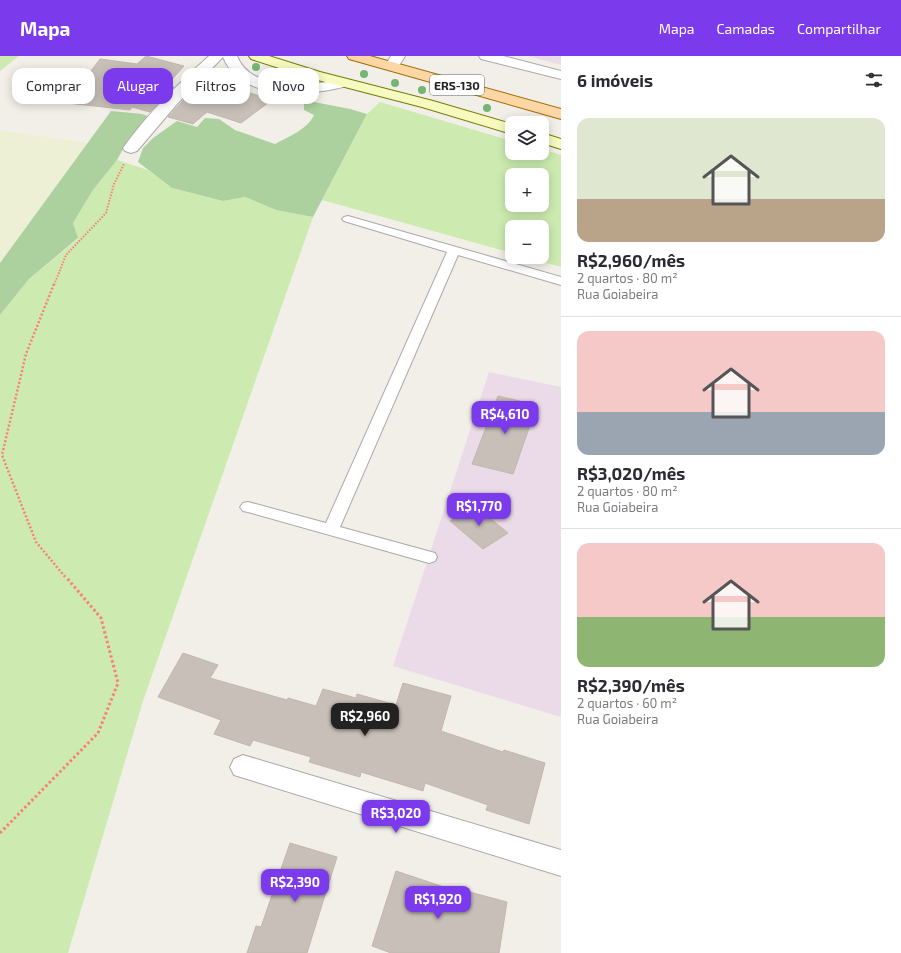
<!DOCTYPE html>
<html lang="pt">
<head>
<meta charset="utf-8">
<style>
	:root { --surface:#fff; --page:#f2f2f3; --text:#2b2b33; --muted:#7c7c81; --line:#e1e1e2; --accent:#7c3aed }
	body { margin:0; font-family:"Exo 2",sans-serif; background:var(--page); color:var(--text); height:100vh; display:flex; flex-direction:column; font-size:15px; white-space:nowrap }
	* { box-sizing:border-box; margin:0 }
	p { font-size:13px; color:var(--muted) }
	.icon { flex:none; width:22px; height:22px; fill:none; stroke:currentColor; stroke-width:2; stroke-linecap:round; stroke-linejoin:round }
	.map { position:relative; flex:1; overflow:hidden }
	.side { display:flex; flex-direction:column; background:var(--surface); width:340px }
	.side>* { flex:none }
	.guide { position:absolute; left:12px; top:12px; width:380px; height:36px; display:flex; gap:8px }
	.fabs { position:absolute; left:505px; top:60px; display:grid; gap:8px }
	.fabs a { display:grid; place-items:center; width:44px; height:44px; border-radius:8px; background:var(--surface); box-shadow:0 2px 10px #0003; font-size:20px }
	.price { position:absolute; translate:-50% -34px; padding:0 9px; border-radius:8px; background:var(--accent); color:#fff; font-size:13px; line-height:26px; filter:drop-shadow(0 1px 2px #0008) }
	.price::after { content:''; position:absolute; left:50%; top:24px; width:12px; height:9px; margin-left:-6px; background:inherit; clip-path:polygon(0 0,100% 0,50% 100%) }
	.price.current { background:#222; color:#fff }
	ul { padding:0; list-style:none }
	li { display:grid; align-content:center; gap:8px; height:212px; padding:0 16px }
	li+li { border-top:1px solid var(--line) }
	li span { display:grid; place-items:center; height:124px; border-radius:12px; color:#555 }
	li>.icon { margin-inline-start:auto }
	span .icon { width:72px; height:72px; fill:#fffc; stroke-width:1 }
	li b { font-size:17px }
	h2 { display:flex; justify-content:space-between; align-items:center; height:48px; padding:0 16px; font-size:17px }
	.pill { padding:0 14px; border-radius:12px; background:var(--surface); box-shadow:0 2px 10px #0003; font-size:14px; line-height:36px }
	.pill.current { background:var(--accent); color:#fff }
	header { display:flex; align-items:center; gap:24px; box-sizing:border-box; height:56px; padding:0 20px; background:var(--accent); color:#fff }
	header strong { font-size:19px }
	nav { display:flex; gap:22px; margin-inline-start:auto; font-size:14px }
	main { display:flex; flex:1; min-height:0 }
	.map>svg:first-child { display:block }
</style>
</head>
<body>
<header>
<strong>Mapa</strong>
<nav><a>Mapa</a><a>Camadas</a><a>Compartilhar</a></nav>
</header>
<main>
<div class="map">
<svg width="561" height="897" viewBox="0 0 561 897">
	<rect width="100%" height="100%" fill="#f2efe9"/>
	<path fill="#ebdbe8" d="M 528,0 L 561,0 L 561,9 Z
		M 489,316 L 561,331 L 561,661 L 393,610 Z"/>
	<path fill="#eef0d5" d="M 0,74 L 88,87 L 0,207 Z"/>
	<path fill="#cdebb0" fill-rule="evenodd" d="M 0,0 L 19,0 L 0,15 Z
		M 380,46 L 512,85 L 512,97 L 542,97 L 542,93 L 561,99 L 561,211 L 525,201 L 542,201 L 542,171 L 512,171 L 512,197 L 322,144 L 367,58 ZM 512,119 L 542,119 L 542,149 L 512,149 Z
		M 117,104 L 148,114 L 172,132 L 223,145 L 245,141 L 276,154 L 313,161 L 143,645 L 68,897 L 0,897 L 0,259 L 29,223 L 78,183 L 73,167 L 93,134 Z"/>
	<path fill="#add19e" d="M 304,44 L 350,53 L 367,58 L 313,161 L 276,154 L 245,141 L 223,145 L 172,132 L 138,106 L 143,92 L 153,82 L 177,65 L 197,71 L 205,62 L 219,63 L 235,74 L 275,88 C 288,81 308,73 314,59 L 304,54 Z
		M 111,55 L 142,58 L 153,62 L 129,82 L 117,104 L 93,134 L 73,167 L 78,182 L 29,223 L 0,259 L 0,207 Z"/>
	<path fill="#c7bfb8" stroke="#c4b6ab" d="M 146,0 L 184,10 L 167,29 L 174,31 L 150,56 L 132,51 L 130,54 L 67,47 L 100,3 L 137,8 Z
		M 238,33 L 272,44 L 241,67 L 207,56 L 193,68 L 168,61 L 191,36 L 222,44 L 218,47 Z
		M 498,340 L 537,349 L 513,418 L 472,408 Z
		M 474,449 L 508,477 L 483,493 L 450,465 Z
		M 183,597 L 218,609 L 210,622 L 287,644 L 288,642 L 316,650 L 323,633 L 356,642 L 357,638 L 396,649 L 403,627 L 451,640 L 441,675 L 503,696 L 504,694 L 545,707 L 529,768 L 486,754 L 488,749 L 425,727 L 423,735 L 361,716 L 360,721 L 309,706 L 311,701 L 253,684 L 250,690 L 214,678 L 221,664 L 158,641 Z
		M 290,787 L 337,801 L 307,897 L 247,897 L 256,870 L 261,871 Z
		M 396,815 L 465,838 L 466,835 L 507,846 L 499,897 L 391,897 L 372,890 Z"/>
	<g fill="none" stroke-linecap="round" stroke-linejoin="round">
		<defs>
			<path id="service" d="M 348,160 L 561,221 L 561,229 L 458,199 L 340,471 L 435,497 L 437,501 L 435,505 L 429,507 L 248,456 L 243,455 L 240,451 L 243,447 L 248,446 L 326,467 L 447,196 L 344,165 L 342,163 L 344,161 Z"/>
			<path id="minor" d="M 209,0 L 237,0 C 252,37 311,30 342,23 L 347,24 L 349,27 L 347,30 C 309,40 241,46 223,1 L 177,48 L 137,95 L 131,97 L 125,95 L 123,92 C 147,58 178,28 209,0 Z
				M 391,0 L 405,0 L 397,13 L 392,14 L 387,13 L 385,10 Z
				M 479,0 L 503,0 L 561,15 L 561,23 L 481,3 Z
				M 243,699 L 561,794 L 561,820 L 234,719 L 230,711 L 234,703 Z"/>
			<path id="secondary" d="M 249,0 L 269,0 L 320,16 L 433,45 L 512,68 L 512,78 L 422,51 L 310,22 L 251,3 Z
				M 542,77 L 561,83 L 561,93 L 542,87 Z"/>
			<path id="primary" d="M 347,0 L 370,0 L 561,53 L 561,63 L 349,3 Z"/>
		</defs>
		<use href="#service" stroke="#a9a9a9" stroke-width="2"/>
		<use href="#minor" stroke="#a9a9a9" stroke-width="2"/>
		<use href="#secondary" stroke="#707d05" stroke-width="2"/>
		<use href="#primary" stroke="#a06b00" stroke-width="2"/>
		<path stroke="#fa8072" stroke-width="2" stroke-dasharray="1.5 1.5" stroke-linecap="butt" d="M 54,229 L 66,199 L 106,157 L 114,128 L 124,108"/>
		<path stroke="#fa8072" stroke-width="2.5" stroke-dasharray="2 2" stroke-linecap="butt" d="M 54,228 L 26,298 L 2,399 L 36,486 L 66,522"/>
		<path stroke="#fa8072" stroke-width="3" stroke-dasharray="2.5 2.5" stroke-linecap="butt" d="M 0,777 L 98,677 L 118,627 L 101,562 L 66,521"/>
		<use href="#service" fill="#fff" fill-rule="evenodd"/>
		<use href="#minor" fill="#fff" fill-rule="evenodd"/>
		<use href="#secondary" fill="#f7fabf" fill-rule="evenodd"/>
		<use href="#primary" fill="#fcd6a4" fill-rule="evenodd"/>
	</g>
	<g fill="#74b475">
		<circle cx="256" cy="11" r="4"/>
		<circle cx="364" cy="18" r="4"/>
		<circle cx="291" cy="20" r="4"/>
		<circle cx="310" cy="25" r="4"/>
		<circle cx="395" cy="27" r="4"/>
		<circle cx="422" cy="34" r="4"/>
		<circle cx="487" cy="52" r="4"/>
	</g>
	<g text-anchor="middle" dominant-baseline="central" stroke-width="3.5" stroke-linejoin="round" paint-order="stroke">
		<rect fill="#fff" stroke="#646464" stroke-width="1" x="430" y="19" width="54" height="20" rx="3"/>
		<g font-size="12" font-weight="bold" fill="#222">
			<text x="457" y="29">ERS-130</text>
		</g>
	</g>
</svg>
<div class="fabs">
<a><svg class="icon" aria-label="layers" viewBox="0 0 24 24"><path d="M12 4l9 5-9 5-9-5zM3 14l9 5 9-5"/></svg></a>
<a>+</a>
<a>−</a>
</div>
<b class="price" style="left:505px;top:379px">R$4,610</b>
<b class="price" style="left:479px;top:471px">R$1,770</b>
<b class="price current" style="left:365px;top:681px">R$2,960</b>
<b class="price" style="left:396px;top:778px">R$3,020</b>
<b class="price" style="left:295px;top:847px">R$2,390</b>
<b class="price" style="left:438px;top:864px">R$1,920</b>
<div class="guide">
<a class="pill">Comprar</a>
<a class="pill current">Alugar</a>
<a class="pill">Filtros</a>
<a class="pill">Novo</a>
</div>
</div>
<section class="side">
<h2>6 imóveis<svg class="icon" aria-label="filters" viewBox="0 0 24 24"><path d="M4 7h16M4 17h16"/><circle cx="9" cy="7" r="2"/><circle cx="15" cy="17" r="2"/></svg></h2>
<ul>
<li><span style="background:linear-gradient(#dfe7d0 65%,#b9a48a 0)"><svg class="icon" aria-label="home" viewBox="0 0 24 24"><path d="M3 11l9-7 9 7M6 9v11h12V9"/></svg></span><div><b>R$2,960/mês</b><p>2 quartos · 80 m²</p><p>Rua Goiabeira</p></div></li>
<li><span style="background:linear-gradient(#f6c9c9 65%,#9aa5b1 0)"><svg class="icon" aria-label="home" viewBox="0 0 24 24"><path d="M3 11l9-7 9 7M6 9v11h12V9"/></svg></span><div><b>R$3,020/mês</b><p>2 quartos · 80 m²</p><p>Rua Goiabeira</p></div></li>
<li><span style="background:linear-gradient(#f6c9c9 60%,#8fb573 0)"><svg class="icon" aria-label="home" viewBox="0 0 24 24"><path d="M3 11l9-7 9 7M6 9v11h12V9"/></svg></span><div><b>R$2,390/mês</b><p>2 quartos · 60 m²</p><p>Rua Goiabeira</p></div></li>
</ul>
</section>
</main>
</body>
</html>
